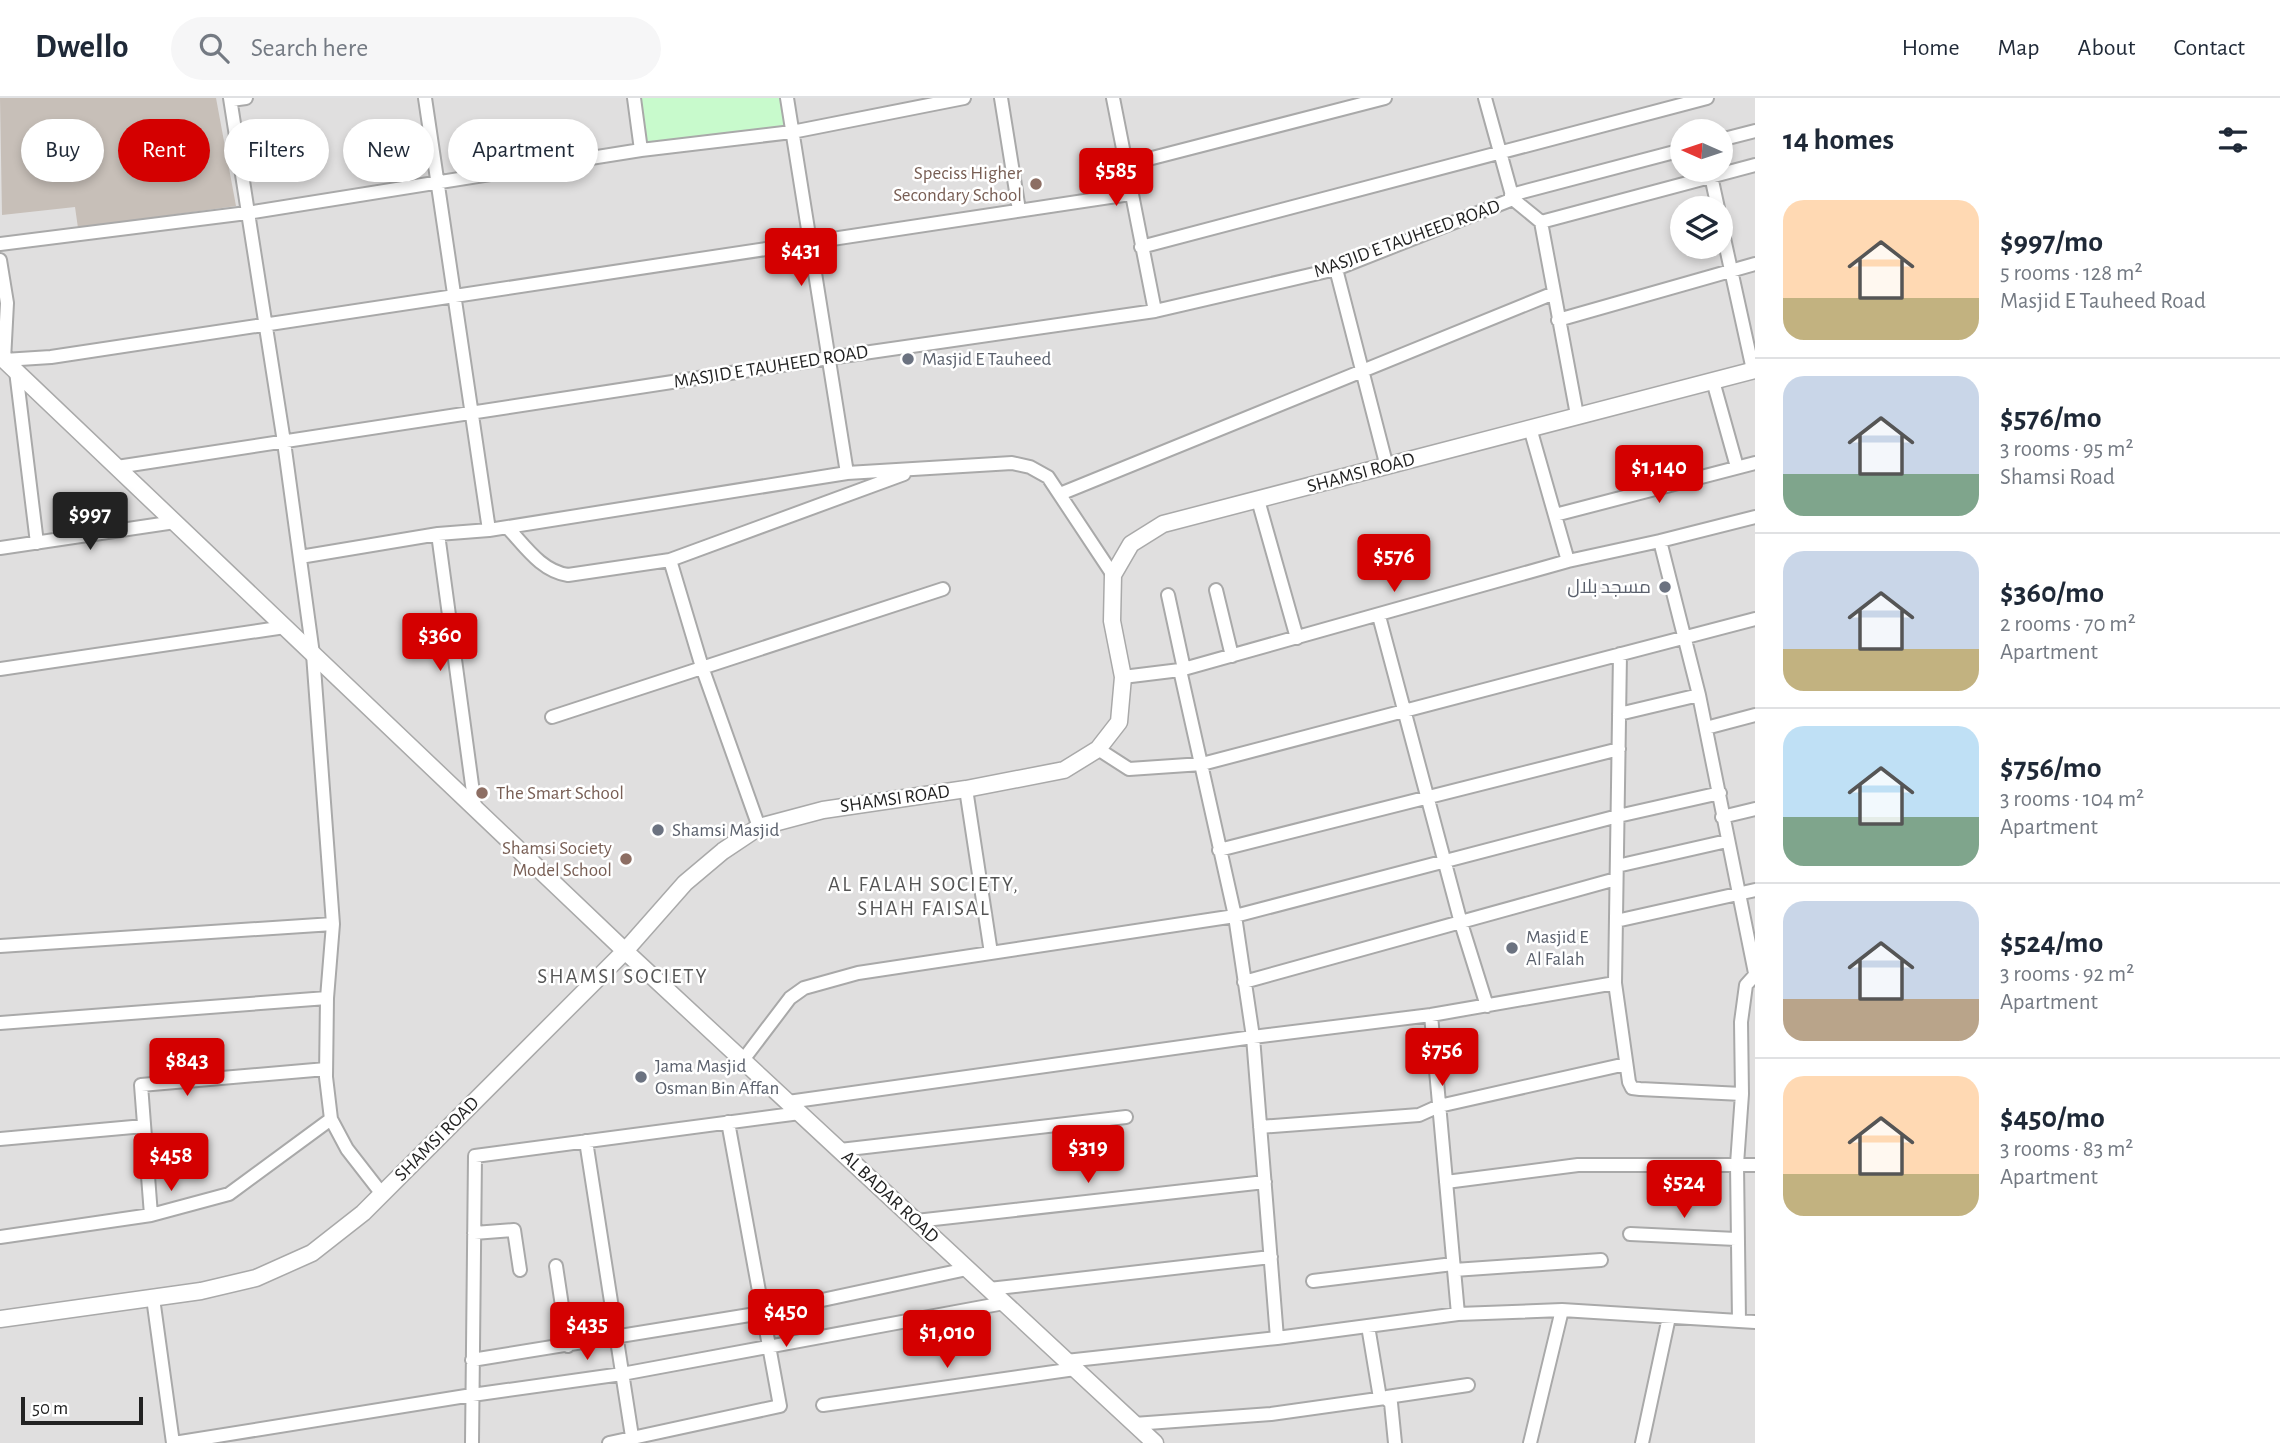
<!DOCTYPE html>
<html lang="en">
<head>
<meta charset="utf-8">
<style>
	:root { --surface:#fff; --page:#f6f6f7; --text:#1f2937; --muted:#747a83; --line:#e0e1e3; --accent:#d40000 }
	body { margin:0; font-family:"Alegreya Sans",Cairo,sans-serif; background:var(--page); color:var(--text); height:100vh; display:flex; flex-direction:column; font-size:26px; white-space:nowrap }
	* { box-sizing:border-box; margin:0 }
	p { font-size:23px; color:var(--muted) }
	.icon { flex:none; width:38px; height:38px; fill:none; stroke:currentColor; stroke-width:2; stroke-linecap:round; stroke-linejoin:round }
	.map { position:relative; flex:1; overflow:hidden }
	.side { display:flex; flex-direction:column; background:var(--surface); width:525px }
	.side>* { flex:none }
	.hud { position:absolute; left:21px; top:21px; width:665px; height:63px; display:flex; gap:14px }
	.needle { width:46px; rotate:273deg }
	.fabs { position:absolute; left:1670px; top:21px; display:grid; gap:14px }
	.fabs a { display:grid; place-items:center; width:63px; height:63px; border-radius:50%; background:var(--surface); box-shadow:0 4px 10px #0003; font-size:35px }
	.scale { position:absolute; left:21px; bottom:18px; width:122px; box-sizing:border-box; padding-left:7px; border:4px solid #222; border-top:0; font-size:19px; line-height:24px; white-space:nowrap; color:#222; -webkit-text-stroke:5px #fff; paint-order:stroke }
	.price { position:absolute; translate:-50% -60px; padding:0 16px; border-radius:7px; background:var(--accent); color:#fff; font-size:23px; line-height:46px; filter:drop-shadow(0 2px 4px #0008) }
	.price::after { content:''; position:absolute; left:50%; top:42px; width:21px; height:16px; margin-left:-10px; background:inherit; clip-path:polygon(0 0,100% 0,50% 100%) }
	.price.on { background:#222; color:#fff }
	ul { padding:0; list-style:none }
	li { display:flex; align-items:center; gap:21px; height:175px; padding:0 28px }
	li+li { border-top:2px solid var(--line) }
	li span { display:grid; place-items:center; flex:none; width:196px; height:140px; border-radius:21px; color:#555 }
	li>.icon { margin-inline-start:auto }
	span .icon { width:84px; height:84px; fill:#fffc; stroke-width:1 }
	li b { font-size:30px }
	h2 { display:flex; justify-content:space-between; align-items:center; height:84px; padding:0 28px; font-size:30px }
	.tag { padding:0 24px; border-radius:32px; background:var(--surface); box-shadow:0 4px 10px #0003; font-size:24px; line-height:63px }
	.tag.on { background:var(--accent); color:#fff }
	header { display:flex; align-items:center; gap:42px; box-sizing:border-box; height:98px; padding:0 35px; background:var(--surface); border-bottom:2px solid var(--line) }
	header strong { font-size:33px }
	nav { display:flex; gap:38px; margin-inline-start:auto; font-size:24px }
	.search { width:490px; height:63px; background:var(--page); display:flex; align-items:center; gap:18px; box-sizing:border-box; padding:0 24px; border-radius:38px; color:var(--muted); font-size:26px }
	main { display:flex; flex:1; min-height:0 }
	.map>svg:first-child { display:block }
</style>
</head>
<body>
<header>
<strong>Dwello</strong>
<div class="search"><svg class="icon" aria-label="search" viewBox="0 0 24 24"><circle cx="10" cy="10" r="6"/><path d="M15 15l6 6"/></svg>Search here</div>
<nav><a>Home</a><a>Map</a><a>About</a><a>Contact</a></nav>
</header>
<main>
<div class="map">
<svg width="1755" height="1345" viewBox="0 0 1755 1345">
	<rect width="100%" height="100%" fill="#f2efe9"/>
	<path fill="#e0dfdf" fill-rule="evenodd" d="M 0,0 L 1755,0 L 1755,1345 L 0,1345 ZM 1682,33 L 1720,33 L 1720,72 L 1682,72 ZM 1682,110 L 1720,110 L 1720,149 L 1682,149 Z"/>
	<path fill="#c8facc" d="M 637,0 L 784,0 L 789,27 L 644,48 Z"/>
	<path fill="#c7bfb8" d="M 0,0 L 216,0 L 236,108 L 78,130 L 75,109 L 2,117 Z"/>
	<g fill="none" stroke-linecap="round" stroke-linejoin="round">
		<defs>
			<path id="minor" d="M 230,0 L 284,344 L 313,556 L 333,826 L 327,900 L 326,979 L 331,1021 L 347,1051 L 382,1096
				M 425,0 L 489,432
				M 634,0 L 641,52
				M 787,0 L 847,375
				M 1001,0 L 1019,112
				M 1113,0 L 1155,213
				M 1485,0 L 1513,101
				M 231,2 L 246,0
				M 1720,42 L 1755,33
				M 1125,67 L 1385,0
				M 1711,78 L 1718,110
				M 1511,97 L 1682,52
				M 1720,122 L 1753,272
				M 1541,124 L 1755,67
				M 0,146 L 247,115 L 641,52 L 792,34 L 964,0
				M 1141,149 L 1707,0
				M 0,162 L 7,205 L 4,262 L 51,259 L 1130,96
				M 1336,171 L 1387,369
				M 1558,222 L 1755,166
				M 16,273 L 37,445
				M 1713,283 L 1737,369
				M 117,369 L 829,260 L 1155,213 L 1336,171 L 1513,101 L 1541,124 L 1577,317
				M 1060,396 L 1554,195
				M 1258,402 L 1297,540
				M 1555,417 L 1755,365
				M 1755,419 L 1660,443 L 1699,597 L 1755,875
				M 507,429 C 525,448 541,473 568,477 L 670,462 L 904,376
				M 438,436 L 475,709
				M 0,450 L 175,424
				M 300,459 L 438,436 L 489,432 L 847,375 L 1012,365 L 1030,369 L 1048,379 L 1113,477
				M 670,462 L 702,569 L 759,729
				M 1568,463 L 1660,443
				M 1216,492 L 1232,558
				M 1168,497 L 1184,571
				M 1379,518 L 1461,825 L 1487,908
				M 1620,556 L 1615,885 L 1629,984 L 1632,990 L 1640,991 L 1742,996
				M 0,571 L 285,529
				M 1180,572 L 1235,818 L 1253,939 L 1277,1240
				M 1123,579 L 1180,572 L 1568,463 L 1530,330
				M 1619,616 L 1699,597
				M 552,619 L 943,491
				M 1706,630 L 1755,617
				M 1098,651 L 1129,671 L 1202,666 L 1755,521
				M 966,691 L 991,855
				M 1722,719 L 1755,711
				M 1219,752 L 1619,651
				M 1617,768 L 1727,743
				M 1616,823 L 1755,792
				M 0,848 L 333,826
				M 1244,884 L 1616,781
				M 1431,917 L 1458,1216
				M 0,925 L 327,900
				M 743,962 L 790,900 L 804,890 L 858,875 L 1235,818 L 1618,718 L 1720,695
				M 788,1004 L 1253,939 L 1431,917 L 1615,885
				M 1260,1029 L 1419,1017 L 1439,1008 L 1626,966
				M 0,1041 L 144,1028
				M 586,1043 L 633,1345
				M 840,1052 L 1126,1019
				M 1446,1084 L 1578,1067 L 1755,1067
				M 151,1117 L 141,987 L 326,971
				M 916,1123 L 1265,1084
				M 474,1135 L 514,1132 L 520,1172
				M 1630,1136 L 1736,1141
				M 0,1139 L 151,1117 L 229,1096 L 331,1021
				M 556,1168 L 568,1248
				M 1454,1172 L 1601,1162
				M 1313,1183 L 1453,1166
				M 989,1191 L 1271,1159
				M 153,1200 L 173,1345
				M 1739,1223 L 1737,1066 L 1742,996 L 1741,924 L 1746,887 L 1755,877
				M 1368,1228 L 1380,1300
				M 472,1262 L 762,1215 L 967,1171
				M 1066,1263 L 1277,1240 L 1458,1216 L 1562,1212 L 1755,1224
				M 1387,1299 L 1468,1287
				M 823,1307 L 1075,1271
				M 1134,1326 L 1271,1316 L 1385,1300 L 1391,1305 L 1395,1345
				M 174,1345 L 472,1297 L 622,1276 L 1004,1205
				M 472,1345 L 475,1058 L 800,1015
				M 609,1345 L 780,1308 L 728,1024
				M 1530,1345 L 1562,1212
				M 1642,1345 L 1669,1219"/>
			<path id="tertiary" d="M 0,258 L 625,853 L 1155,1345
				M 0,1221 L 201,1193 L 256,1180 L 312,1155 L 363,1115 L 625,853 L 685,785 L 723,753 L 759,729 L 823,712 L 966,691 L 1064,672 L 1098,651 L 1119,624 L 1123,579 L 1112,523 L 1113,477 L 1131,446 L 1163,426 L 1755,272"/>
		</defs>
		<use href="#minor" stroke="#a9a9a9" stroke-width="16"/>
		<use href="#tertiary" stroke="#a9a9a9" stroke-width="19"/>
		<use href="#minor" stroke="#fff" stroke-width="12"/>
		<use href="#tertiary" stroke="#fff" stroke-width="16"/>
	</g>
	<g fill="#8d6e63" stroke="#fff" stroke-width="2.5">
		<circle cx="1036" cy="86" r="7"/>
		<circle cx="482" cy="695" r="7"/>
		<circle cx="626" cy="761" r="7"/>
	</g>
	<g fill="#6b7280" stroke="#fff" stroke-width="2.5">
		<circle cx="908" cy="261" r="7"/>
		<circle cx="1665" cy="489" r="7"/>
		<circle cx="658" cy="732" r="7"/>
		<circle cx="1512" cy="850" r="7"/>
		<circle cx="641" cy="979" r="7"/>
	</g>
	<g text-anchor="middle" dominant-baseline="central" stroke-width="5" stroke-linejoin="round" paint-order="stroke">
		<g font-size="19" fill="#785e54" stroke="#fff" text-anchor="end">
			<text x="1022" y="75">Speciss Higher<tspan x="1022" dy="22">Secondary School</tspan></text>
			<text x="496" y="695" text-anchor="start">The Smart School</text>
			<text x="612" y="750">Shamsi Society<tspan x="612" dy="22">Model School</tspan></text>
		</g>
		<g font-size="19" fill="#222" stroke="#fff">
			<text transform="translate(1407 141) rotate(-20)">MASJID E TAUHEED ROAD</text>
			<text transform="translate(771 269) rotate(-9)">MASJID E TAUHEED ROAD</text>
			<text transform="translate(1361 375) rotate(-15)">SHAMSI ROAD</text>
			<text transform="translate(895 701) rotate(-8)">SHAMSI ROAD</text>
			<text transform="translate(437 1041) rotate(-45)">SHAMSI ROAD</text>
			<text transform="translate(890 1099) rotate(43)">AL BADAR ROAD</text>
		</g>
		<g font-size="19" fill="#5b616d" stroke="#fff" text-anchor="start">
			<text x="922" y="261">Masjid E Tauheed</text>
			<text x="1651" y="489" text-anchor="end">مسجد بلال</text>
			<text x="672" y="732">Shamsi Masjid</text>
			<text x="1526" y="839">Masjid E<tspan x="1526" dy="22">Al Falah</tspan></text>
			<text x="655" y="968">Jama Masjid<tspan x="655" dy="22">Osman Bin Affan</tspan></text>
		</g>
		<g font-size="21" letter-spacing="2" fill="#555" stroke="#fff">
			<text x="924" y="786">AL FALAH SOCIETY,<tspan x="924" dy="24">SHAH FAISAL</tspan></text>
			<text x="623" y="878">SHAMSI SOCIETY</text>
		</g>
	</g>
</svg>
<div class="fabs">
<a><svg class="needle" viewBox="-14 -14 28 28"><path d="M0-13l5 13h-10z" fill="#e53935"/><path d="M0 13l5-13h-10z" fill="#747a83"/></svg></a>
<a><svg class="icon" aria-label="layers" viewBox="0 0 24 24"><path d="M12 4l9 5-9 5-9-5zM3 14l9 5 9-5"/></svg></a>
</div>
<div class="scale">50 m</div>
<b class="price" style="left:1116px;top:110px">$585</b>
<b class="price" style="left:801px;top:190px">$431</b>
<b class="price" style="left:1659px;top:407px">$1,140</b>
<b class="price on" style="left:90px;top:454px">$997</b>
<b class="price" style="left:1394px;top:496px">$576</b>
<b class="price" style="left:440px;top:575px">$360</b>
<b class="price" style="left:1442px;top:990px">$756</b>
<b class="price" style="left:187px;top:1000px">$843</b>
<b class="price" style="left:1088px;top:1087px">$319</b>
<b class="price" style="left:171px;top:1095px">$458</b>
<b class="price" style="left:1684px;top:1122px">$524</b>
<b class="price" style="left:786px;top:1251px">$450</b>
<b class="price" style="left:587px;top:1264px">$435</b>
<b class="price" style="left:947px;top:1272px">$1,010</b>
<div class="hud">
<a class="tag">Buy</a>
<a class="tag on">Rent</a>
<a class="tag">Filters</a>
<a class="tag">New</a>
<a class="tag">Apartment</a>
</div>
</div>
<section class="side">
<h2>14 homes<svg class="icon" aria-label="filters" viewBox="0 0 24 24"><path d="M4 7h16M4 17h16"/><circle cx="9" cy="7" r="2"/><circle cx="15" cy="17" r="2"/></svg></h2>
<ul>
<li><span style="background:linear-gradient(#ffd9b3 70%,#c2b280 0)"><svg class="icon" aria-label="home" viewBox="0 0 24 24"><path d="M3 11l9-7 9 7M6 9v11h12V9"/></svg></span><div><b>$997/mo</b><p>5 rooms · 128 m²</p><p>Masjid E Tauheed Road</p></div></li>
<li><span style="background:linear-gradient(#c9d6e8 70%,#7fa58c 0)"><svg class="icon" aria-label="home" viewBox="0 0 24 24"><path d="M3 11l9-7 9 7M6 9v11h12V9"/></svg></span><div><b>$576/mo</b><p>3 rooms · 95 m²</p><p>Shamsi Road</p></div></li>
<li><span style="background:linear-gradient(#c9d6e8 70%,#c2b280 0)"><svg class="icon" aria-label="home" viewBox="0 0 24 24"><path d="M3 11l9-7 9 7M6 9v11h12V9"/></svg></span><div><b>$360/mo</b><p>2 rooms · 70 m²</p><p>Apartment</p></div></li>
<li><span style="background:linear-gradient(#bfe0f5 65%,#7fa58c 0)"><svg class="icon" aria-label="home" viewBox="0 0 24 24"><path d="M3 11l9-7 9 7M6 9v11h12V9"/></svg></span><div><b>$756/mo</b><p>3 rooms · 104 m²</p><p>Apartment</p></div></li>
<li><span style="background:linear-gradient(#c9d6e8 70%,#b9a48a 0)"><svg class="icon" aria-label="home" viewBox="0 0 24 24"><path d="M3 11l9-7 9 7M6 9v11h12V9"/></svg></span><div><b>$524/mo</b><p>3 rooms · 92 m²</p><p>Apartment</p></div></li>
<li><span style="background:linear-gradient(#ffd9b3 70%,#c2b280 0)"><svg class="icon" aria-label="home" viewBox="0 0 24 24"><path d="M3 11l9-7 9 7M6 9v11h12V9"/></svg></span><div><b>$450/mo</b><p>3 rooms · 83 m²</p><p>Apartment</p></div></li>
</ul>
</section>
</main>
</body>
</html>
